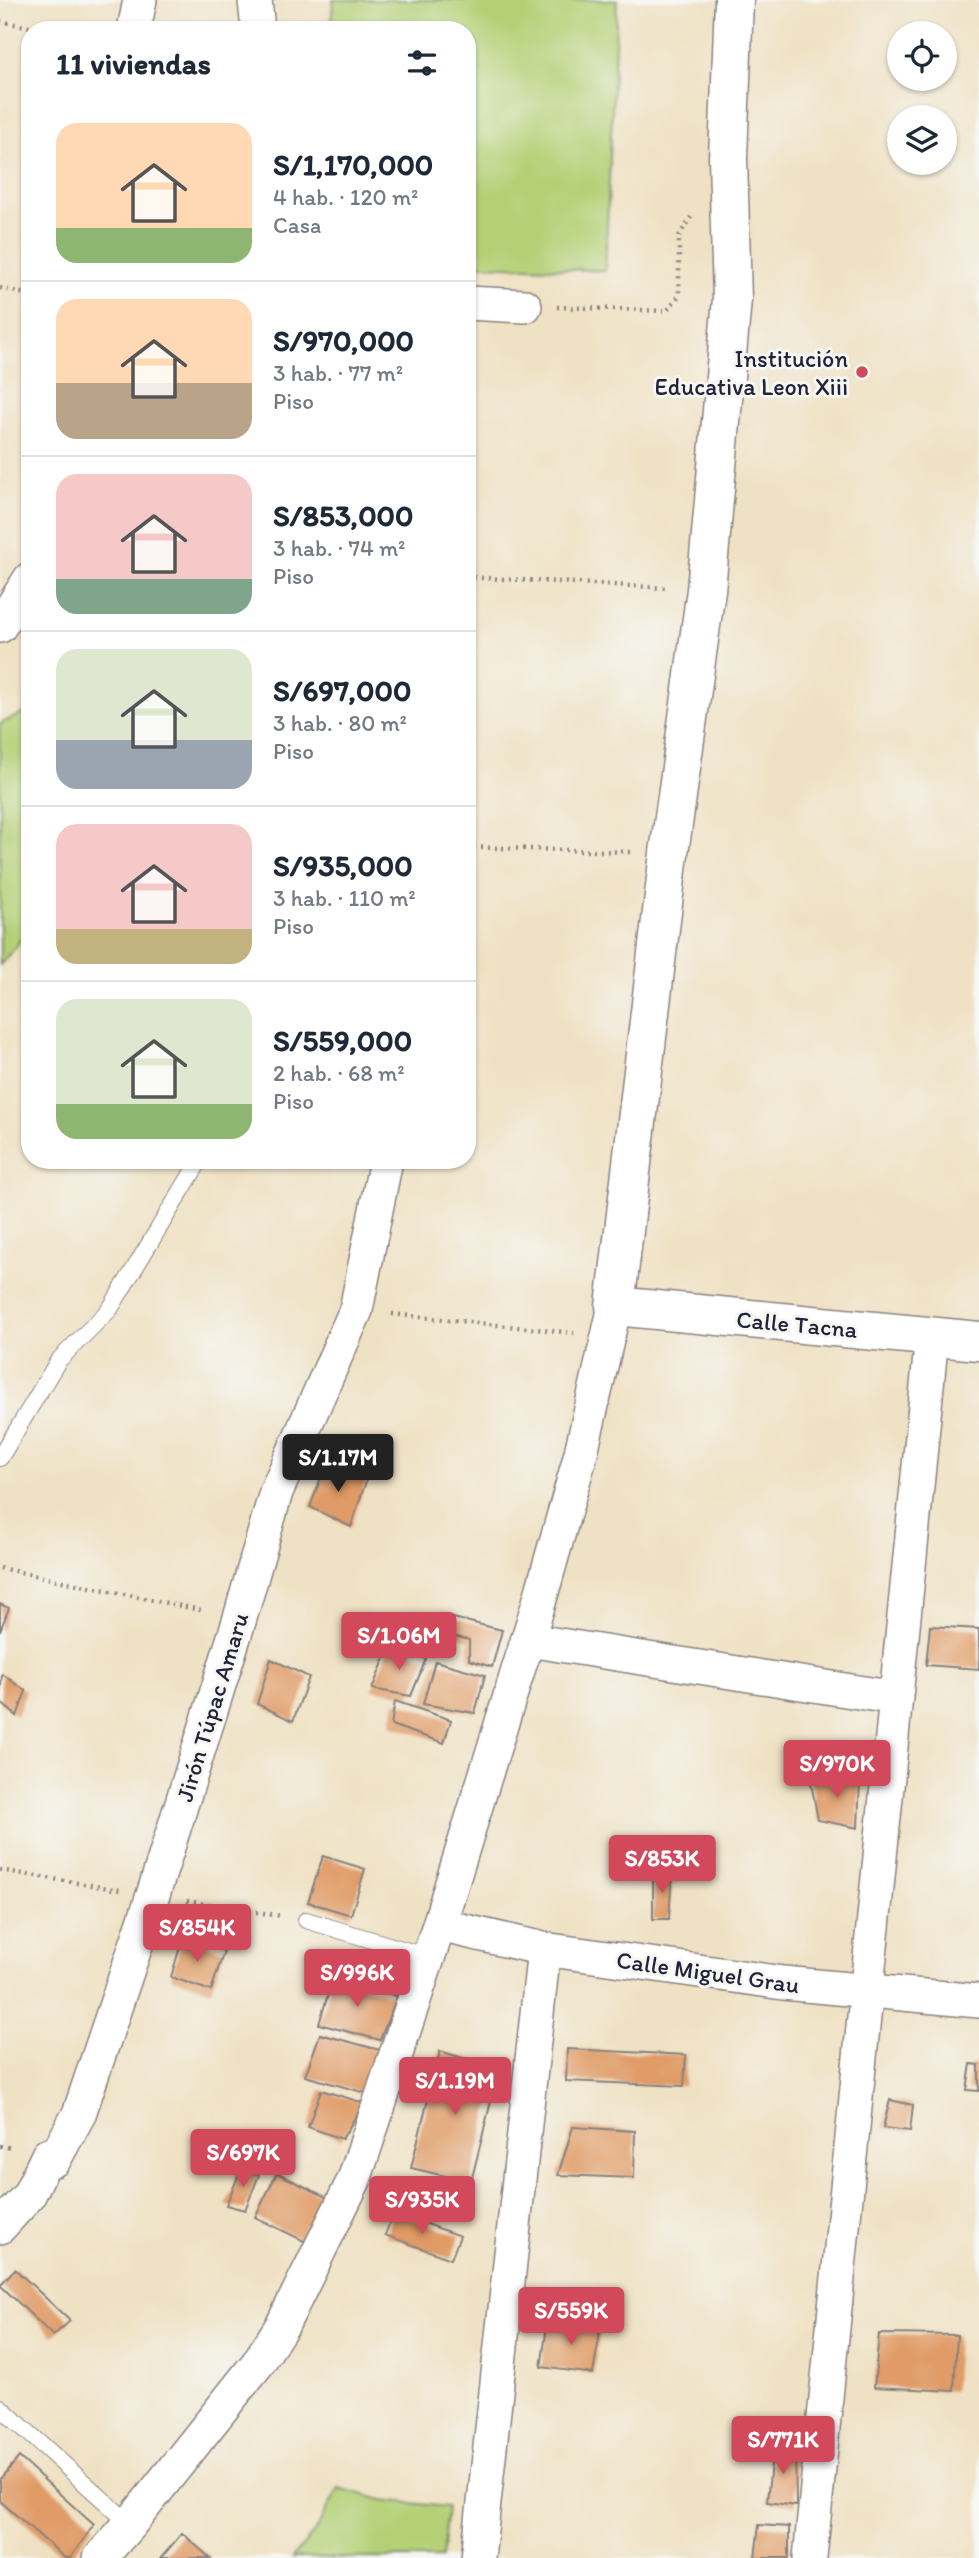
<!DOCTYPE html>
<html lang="es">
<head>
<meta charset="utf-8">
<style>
	:root { --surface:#fff; --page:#f2f2f3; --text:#1f2937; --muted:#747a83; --line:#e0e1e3; --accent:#d1495b }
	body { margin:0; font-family:Itim,sans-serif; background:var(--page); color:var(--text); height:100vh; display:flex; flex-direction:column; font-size:26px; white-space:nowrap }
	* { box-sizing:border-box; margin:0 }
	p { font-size:23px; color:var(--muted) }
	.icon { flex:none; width:38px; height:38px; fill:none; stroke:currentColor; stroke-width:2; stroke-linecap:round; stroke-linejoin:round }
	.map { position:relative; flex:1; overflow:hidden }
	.side { position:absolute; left:21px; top:21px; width:455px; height:1148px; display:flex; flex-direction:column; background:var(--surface); border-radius:28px; box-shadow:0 2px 5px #0004 }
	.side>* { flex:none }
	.tools { position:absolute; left:887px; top:21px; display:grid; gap:14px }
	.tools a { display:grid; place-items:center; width:70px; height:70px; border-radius:50%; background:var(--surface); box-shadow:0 2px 5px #0004; font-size:35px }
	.price { position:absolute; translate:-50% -60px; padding:0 16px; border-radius:7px; background:var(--accent); color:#fff; font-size:23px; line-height:46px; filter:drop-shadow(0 2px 4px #0008) }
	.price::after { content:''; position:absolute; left:50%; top:42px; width:21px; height:16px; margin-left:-10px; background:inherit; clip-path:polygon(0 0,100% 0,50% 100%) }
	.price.active { background:#222; color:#fff }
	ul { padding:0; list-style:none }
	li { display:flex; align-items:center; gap:21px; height:175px; padding:0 35px }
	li+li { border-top:2px solid var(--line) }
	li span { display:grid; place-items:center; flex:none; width:196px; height:140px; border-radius:21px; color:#555 }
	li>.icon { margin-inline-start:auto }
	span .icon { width:84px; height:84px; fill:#fffc; stroke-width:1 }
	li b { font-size:30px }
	h2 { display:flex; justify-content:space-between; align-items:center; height:84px; padding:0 35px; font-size:30px }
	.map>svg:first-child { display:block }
</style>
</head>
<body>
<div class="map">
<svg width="979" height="2558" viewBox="0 0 979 2558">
	<rect width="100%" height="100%" fill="#f6f6f2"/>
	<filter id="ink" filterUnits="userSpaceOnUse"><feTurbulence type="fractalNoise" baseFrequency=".0143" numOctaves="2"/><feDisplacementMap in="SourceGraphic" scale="14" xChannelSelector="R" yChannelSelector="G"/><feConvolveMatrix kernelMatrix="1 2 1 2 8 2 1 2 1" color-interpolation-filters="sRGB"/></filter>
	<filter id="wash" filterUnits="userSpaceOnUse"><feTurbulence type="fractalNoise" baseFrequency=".00686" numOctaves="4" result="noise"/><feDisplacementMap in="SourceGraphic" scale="28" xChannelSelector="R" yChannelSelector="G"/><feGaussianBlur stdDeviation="1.57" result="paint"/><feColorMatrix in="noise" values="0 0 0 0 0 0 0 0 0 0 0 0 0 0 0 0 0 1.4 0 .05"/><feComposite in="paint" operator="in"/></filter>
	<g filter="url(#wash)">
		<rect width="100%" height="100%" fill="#efe1c3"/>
		<path fill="#b4d076" stroke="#6b7958" stroke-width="2" d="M 333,0 L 617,0 L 605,271 L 467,264 L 467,30 L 331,30 Z
			M 30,710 L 30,929 L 0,965 L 0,724 Z
			M 339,2488 L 382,2500 L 447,2507 L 442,2558 L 292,2558 L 314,2533 Z"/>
		<g id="blocks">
			<path fill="#e09b66" d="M 327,1462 L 366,1481 L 351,1527 L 310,1507 Z
				M 0,1604 L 9,1608 L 0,1631 Z
				M 441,1615 L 502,1630 L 492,1667 L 469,1660 L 469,1640 L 437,1632 Z
				M 930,1626 L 979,1629 L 979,1669 L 926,1665 Z
				M 391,1643 L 426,1659 L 411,1696 L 372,1689 Z
				M 271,1659 L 309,1677 L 293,1721 L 257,1704 Z
				M 435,1661 L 485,1675 L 475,1713 L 423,1704 Z
				M 2,1674 L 26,1691 L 17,1716 L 0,1702 Z
				M 395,1701 L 451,1720 L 444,1743 L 391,1725 Z
				M 810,1777 L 860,1778 L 858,1828 L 818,1820 Z
				M 323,1856 L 365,1869 L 351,1915 L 308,1902 Z
				M 653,1873 L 672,1873 L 669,1919 L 653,1919 Z
				M 183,1937 L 224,1951 L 211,1991 L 171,1977 Z
				M 333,1978 L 397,1996 L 380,2040 L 319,2024 Z
				M 320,2034 L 380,2050 L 366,2093 L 305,2076 Z
				M 567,2049 L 686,2055 L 684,2086 L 566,2081 Z
				M 440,2051 L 499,2069 L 471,2182 L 411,2168 Z
				M 971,2064 L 979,2065 L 979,2091 L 967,2090 Z
				M 321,2090 L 364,2103 L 342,2139 L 308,2127 Z
				M 890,2100 L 913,2105 L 910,2131 L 883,2128 Z
				M 573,2127 L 635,2131 L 634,2178 L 558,2175 Z
				M 242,2167 L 259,2175 L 245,2210 L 226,2205 Z
				M 277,2173 L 330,2199 L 308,2243 L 255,2217 Z
				M 394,2212 L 460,2236 L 451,2259 L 385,2235 Z
				M 15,2269 L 70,2321 L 53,2336 L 0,2285 Z
				M 548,2320 L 601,2326 L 593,2374 L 541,2367 Z
				M 879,2334 L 957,2335 L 954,2391 L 874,2387 Z
				M 773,2444 L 795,2445 L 796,2506 L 767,2502 Z
				M 19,2457 L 94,2525 L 70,2558 L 65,2558 L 0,2501 L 0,2480 Z
				M 759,2525 L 789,2527 L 789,2558 L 755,2558 Z
				M 182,2533 L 210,2558 L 161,2558 Z"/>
		</g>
	</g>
	<g filter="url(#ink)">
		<use href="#blocks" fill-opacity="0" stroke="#88827f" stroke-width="2"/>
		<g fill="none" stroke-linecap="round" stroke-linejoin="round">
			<defs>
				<path id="service" d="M 0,1458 L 58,1361 L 110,1309 L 200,1160
					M 306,1920 L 428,1957
					M 0,2407 L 130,2524"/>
				<path id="minor" d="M 255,0 L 258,30
					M 134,30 L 140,0
					M 467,303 L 525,306
					M 0,626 L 30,579
					M 528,1640 L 896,1698
					M 439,1925 L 544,1949 L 783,1983 L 979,2001
					M 0,2227 L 29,2195 L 48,2155 L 54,2160 L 79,2114 L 153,1895 L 240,1618 L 276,1492 L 356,1310 L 386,1160
					M 100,2558 L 130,2524 L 258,2363 L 283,2324 L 354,2180 L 439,1925 L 538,1606 L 579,1461 L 615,1306
					M 478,2558 L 544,1949
					M 810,2558 L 932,1336"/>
				<path id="tertiary" d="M 734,0 L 728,158 L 732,299 L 706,590 L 669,853 L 615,1306 L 979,1341"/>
			</defs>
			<use href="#service" stroke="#88827f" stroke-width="18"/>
			<use href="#minor" stroke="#88827f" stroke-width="36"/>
			<use href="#tertiary" stroke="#88827f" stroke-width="41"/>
			<path stroke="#88827f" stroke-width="4.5" stroke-dasharray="2 5" stroke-linecap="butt" d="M 0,21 L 43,30
				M 0,288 L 30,295
				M 557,307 L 667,311 L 679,296 L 679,236 L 691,217
				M 467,577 L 667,588
				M 467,847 L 631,852
				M 392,1314 L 574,1333
				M 0,1568 L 205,1611
				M 0,1870 L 120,1890
				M 187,1901 L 282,1916
				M 0,2146 L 13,2148"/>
			<use href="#service" stroke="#fff" stroke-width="16"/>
			<use href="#minor" stroke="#fff" stroke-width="33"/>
			<use href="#tertiary" stroke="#fff" stroke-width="38"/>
		</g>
	</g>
	<circle fill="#d1495b" stroke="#f6f6f2" stroke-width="2.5" cx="862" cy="372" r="7"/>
	<g text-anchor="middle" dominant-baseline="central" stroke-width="6" stroke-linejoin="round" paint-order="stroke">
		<g font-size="24" fill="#22223b" stroke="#f6f6f2" text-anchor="end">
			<text x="848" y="358">Institución<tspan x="848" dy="28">Educativa Leon Xiii</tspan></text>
		</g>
		<g font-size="24" fill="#22223b" stroke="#f6f6f2">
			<text transform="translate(797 1324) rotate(5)">Calle Tacna</text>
			<text transform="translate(212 1707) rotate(-73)">Jirón Túpac Amaru</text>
			<text transform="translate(708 1972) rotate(8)">Calle Miguel Grau</text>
		</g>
	</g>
</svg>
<div class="tools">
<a><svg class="icon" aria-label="locate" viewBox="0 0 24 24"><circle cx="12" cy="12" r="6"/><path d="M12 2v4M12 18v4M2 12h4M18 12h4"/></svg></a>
<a><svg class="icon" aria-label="layers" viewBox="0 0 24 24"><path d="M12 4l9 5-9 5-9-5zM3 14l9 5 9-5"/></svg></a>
</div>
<b class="price active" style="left:338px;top:1494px">S/1.17M</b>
<b class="price" style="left:399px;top:1672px">S/1.06M</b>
<b class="price" style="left:837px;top:1800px">S/970K</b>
<b class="price" style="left:662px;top:1895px">S/853K</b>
<b class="price" style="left:197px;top:1964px">S/854K</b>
<b class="price" style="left:357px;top:2009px">S/996K</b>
<b class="price" style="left:455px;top:2117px">S/1.19M</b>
<b class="price" style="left:243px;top:2189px">S/697K</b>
<b class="price" style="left:422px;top:2236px">S/935K</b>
<b class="price" style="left:571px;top:2347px">S/559K</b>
<b class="price" style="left:783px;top:2476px">S/771K</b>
<section class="side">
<h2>11 viviendas<svg class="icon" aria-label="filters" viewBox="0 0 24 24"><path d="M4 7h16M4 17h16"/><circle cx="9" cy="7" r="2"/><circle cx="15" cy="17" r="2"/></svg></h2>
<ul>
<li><span style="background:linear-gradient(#ffd9b3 75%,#8fb573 0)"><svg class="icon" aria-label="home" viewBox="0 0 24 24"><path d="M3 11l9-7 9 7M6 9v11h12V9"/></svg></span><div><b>S/1,170,000</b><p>4 hab. · 120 m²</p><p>Casa</p></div></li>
<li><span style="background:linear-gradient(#ffd9b3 60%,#b9a48a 0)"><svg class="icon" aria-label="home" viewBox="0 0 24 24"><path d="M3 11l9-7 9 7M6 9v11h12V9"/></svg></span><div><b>S/970,000</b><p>3 hab. · 77 m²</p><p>Piso</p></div></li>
<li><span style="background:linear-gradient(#f6c9c9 75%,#7fa58c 0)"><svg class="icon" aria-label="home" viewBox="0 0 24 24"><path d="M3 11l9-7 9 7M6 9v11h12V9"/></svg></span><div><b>S/853,000</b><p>3 hab. · 74 m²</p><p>Piso</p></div></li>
<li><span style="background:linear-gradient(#dfe7d0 65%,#9aa5b1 0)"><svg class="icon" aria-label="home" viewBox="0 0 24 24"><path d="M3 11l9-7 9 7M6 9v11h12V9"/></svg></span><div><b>S/697,000</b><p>3 hab. · 80 m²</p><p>Piso</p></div></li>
<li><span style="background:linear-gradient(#f6c9c9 75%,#c2b280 0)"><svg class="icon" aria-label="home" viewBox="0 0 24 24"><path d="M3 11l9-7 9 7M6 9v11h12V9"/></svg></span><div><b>S/935,000</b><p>3 hab. · 110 m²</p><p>Piso</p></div></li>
<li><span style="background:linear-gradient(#dfe7d0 75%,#8fb573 0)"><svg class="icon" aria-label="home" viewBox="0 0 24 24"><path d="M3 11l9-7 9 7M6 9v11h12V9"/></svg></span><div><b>S/559,000</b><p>2 hab. · 68 m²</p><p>Piso</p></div></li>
</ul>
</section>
</div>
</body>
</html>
